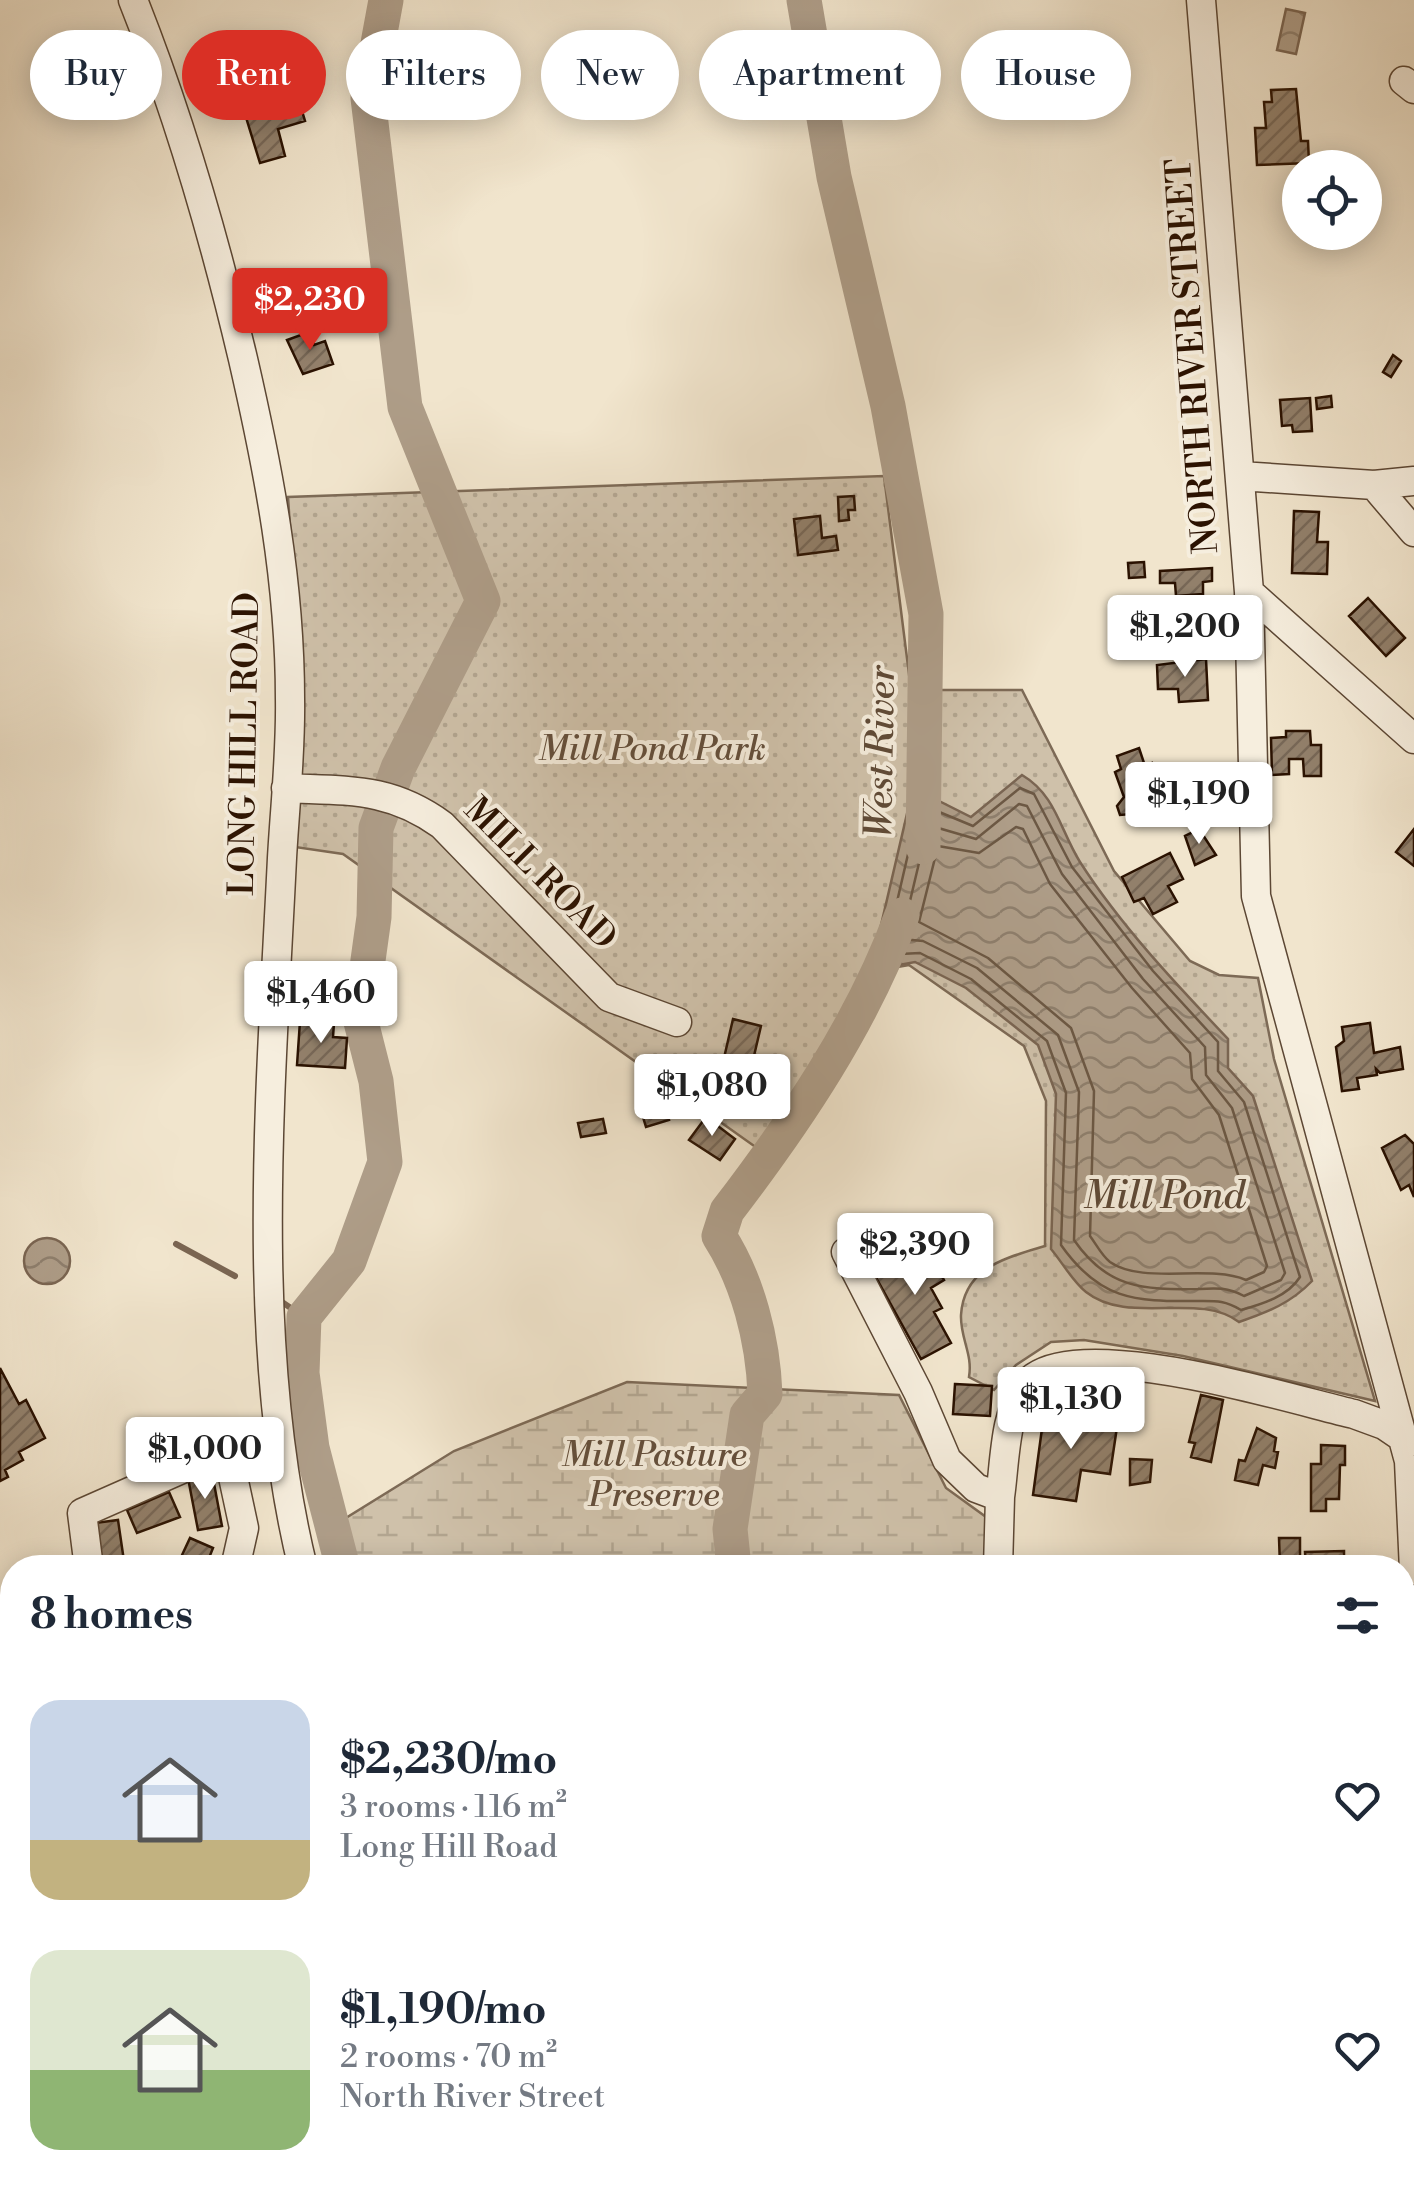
<!DOCTYPE html>
<html lang="en">
<head>
<meta charset="utf-8">
<style>
	:root { --surface:#fff; --page:#f6f6f7; --text:#1f2937; --muted:#747a83; --accent:#d93025 }
	body { margin:0; font-family:"Libre Bodoni",serif; background:var(--page); color:var(--text); height:100vh; display:flex; flex-direction:column; font-size:38px; white-space:nowrap }
	* { box-sizing:border-box; margin:0 }
	p { font-size:32px; color:var(--muted) }
	.icon { flex:none; width:55px; height:55px; fill:none; stroke:currentColor; stroke-width:2; stroke-linecap:round; stroke-linejoin:round }
	.map { position:relative; flex:1; overflow:hidden }
	.sheet { position:absolute; left:0px; top:1555px; width:1415px; height:642px; display:flex; flex-direction:column; background:var(--surface); border-radius:40px 40px 0 0; box-shadow:0 5px 25px #0003 }
	.sheet>* { flex:none }
	.top-card { position:absolute; left:30px; top:30px; width:1355px; height:90px; display:flex; gap:20px }
	.buttons { position:absolute; left:1282px; top:150px; display:grid; gap:20px }
	.buttons a { display:grid; place-items:center; width:100px; height:100px; border-radius:50%; background:var(--surface); box-shadow:0 5px 25px #0003; font-size:50px }
	.price { position:absolute; translate:-50% -85px; padding:0 22px; border-radius:10px; background:#fff; color:#222; font-size:32px; line-height:65px; filter:drop-shadow(0 2px 5px #0008) }
	.price::after { content:''; position:absolute; left:50%; top:60px; width:30px; height:22px; margin-left:-15px; background:inherit; clip-path:polygon(0 0,100% 0,50% 100%) }
	.price.current { background:var(--accent); color:#fff }
	ul { padding:0; list-style:none }
	li { display:flex; align-items:center; gap:30px; height:250px; padding:0 30px }
	li span { display:grid; place-items:center; flex:none; width:280px; height:200px; border-radius:30px; color:#555 }
	li>.icon { margin-inline-start:auto }
	span .icon { width:120px; height:120px; fill:#fffc; stroke-width:1 }
	li b { font-size:42px }
	h2 { display:flex; justify-content:space-between; align-items:center; height:120px; padding:0 30px; font-size:42px }
	.pill { padding:0 35px; border-radius:45px; background:var(--surface); box-shadow:0 5px 25px #0003; font-size:35px; line-height:90px }
	.pill.current { background:var(--accent); color:#fff }
	.map>svg:first-child { display:block }
</style>
</head>
<body>
<div class="map">
<svg width="1414" height="2197" viewBox="0 0 1414 2197">
	<defs>
		<pattern id="wetland-marsh" width="20" height="14" patternUnits="userSpaceOnUse" patternTransform="scale(2.5)"><rect width="20" height="14" fill="#cfc1aa"/><path d="M1 5h8M5 5V1M11 12h8M15 12V8" fill="none" stroke="#b2a590"/></pattern>
		<pattern id="cemetery-stones" width="16" height="16" patternUnits="userSpaceOnUse" patternTransform="scale(2.5)"><rect width="16" height="16" fill="#cfc1aa"/><path d="M2 7V4a2 2 0 0 1 4 0v3zM10 15v-3a2 2 0 0 1 4 0v3z" fill="#b2a590"/></pattern>
		<pattern id="park-dots" width="8" height="8" patternUnits="userSpaceOnUse" patternTransform="scale(2.5)"><rect width="8" height="8" fill="#cfc1aa"/><path d="M2 2h.1M6 6h.1" fill="none" stroke="#b2a590" stroke-width="1.8" stroke-linecap="round"/></pattern>
		<pattern id="water-waves" width="16" height="10" patternUnits="userSpaceOnUse" patternTransform="scale(2.5)"><rect width="16" height="10" fill="#ae9d88"/><path d="M0 5q4-4 8 0t8 0" fill="none" stroke="#8e7f6d"/></pattern>
		<pattern id="building-hatch" width="6" height="6" patternUnits="userSpaceOnUse" patternTransform="scale(2.5)"><rect width="6" height="6" fill="#92806b"/><path d="M-1 1l2-2M0 6l6-6M5 7l2-2" fill="none" stroke="#776756"/></pattern>
	</defs>
	<rect width="100%" height="100%" fill="#f1e5cd"/>
	<filter id="stains"><feTurbulence type="fractalNoise" baseFrequency=".002" numOctaves="4"/><feColorMatrix values="0 0 0 0 .2 0 0 0 0 .09 0 0 0 0 .02 0 0 0 .5 -.17"/></filter>
	<radialGradient id="worn" r=".72"><stop offset=".6" stop-color="#630" stop-opacity="0"/><stop offset="1" stop-color="#630" stop-opacity=".3"/></radialGradient>
	<path fill="url(#wetland-marsh)" stroke="#7d6a56" stroke-width="2.5" d="M 627,1382 L 899,1395 L 946,1488 L 986,1517 L 989,1567 L 330,1567 L 320,1534 L 454,1451 Z
		M 832,2185 L 876,2185 L 886,2197 L 834,2197 Z
		M 917,2185 L 961,2185 L 1002,2197 L 906,2197 Z"/>
	<path fill="url(#cemetery-stones)" stroke="#7d6a56" stroke-width="2.5" d="M 573,2185 L 723,2185 L 729,2197 L 565,2197 Z"/>
	<path fill="url(#park-dots)" stroke="#7d6a56" stroke-width="2.5" d="M 884,476 L 911,690 L 1022,690 L 1114,871 L 1190,961 L 1219,975 L 1258,978 L 1274,1059 L 1375,1401 L 1183,1356 L 1084,1340 L 1051,1342 L 1016,1365 L 994,1390 L 969,1377 C 973,1354 960,1338 961,1315 C 964,1267 1006,1258 1045,1246 L 1046,1101 L 1024,1046 L 909,965 L 886,969 L 858,1027 L 771,1158 L 343,854 L 295,847 L 299,664 L 288,497 Z"/>
	<path fill="url(#water-waves)" stroke="#7a6552" stroke-width="2.5" d="M 1286,9 L 1305,13 L 1296,54 L 1277,50 Z
		M 1022,775 C 1056,795 1060,830 1080,862 C 1121,926 1176,984 1228,1039 L 1228,1068 L 1253,1096 L 1312,1281 C 1291,1303 1268,1312 1239,1322 C 1198,1291 1129,1326 1086,1292 C 1073,1282 1062,1262 1051,1249 L 1056,1094 L 1038,1045 L 966,988 L 915,962 L 899,965 L 875,951 L 910,801 L 933,798 L 971,817 Z
		M24 1261a23 23 0 1 1 46 0a23 23 0 1 1-46 0Z"/>
	<g fill="none" stroke-linecap="round" stroke-linejoin="round">
		<path stroke="#6c5844" stroke-width="2.5" d="M 1020,788 L 1034,794 L 1072,867 L 1153,971 L 1218,1042 L 1218,1071 L 1244,1102 L 1300,1277 C 1288,1296 1263,1304 1241,1310 C 1224,1300 1216,1301 1197,1301 C 1133,1302 1099,1299 1061,1245 L 1066,1093 L 1047,1041 L 971,979 L 920,953 L 900,954 L 887,945 L 918,811 L 932,809 L 973,826 Z
			M 1019,804 L 1027,806 L 1062,874 L 1143,979 L 1205,1047 L 1206,1075 L 1232,1108 L 1285,1273 L 1281,1280 L 1244,1296 C 1227,1287 1216,1288 1198,1289 C 1142,1290 1107,1288 1074,1240 L 1079,1092 L 1058,1035 L 977,968 L 923,941 L 901,939 L 928,825 L 976,839 Z
			M 1016,827 L 1023,829 L 1050,884 L 1132,988 L 1190,1053 L 1192,1079 L 1219,1115 L 1267,1266 L 1264,1272 L 1246,1280 C 1208,1264 1143,1285 1110,1262 C 1102,1256 1096,1244 1090,1236 L 1094,1091 L 1071,1028 L 988,958 L 919,922 L 938,846 L 979,853 Z"/>
		<path stroke="#7a6552" stroke-width="6" d="M 176,1244 L 235,1276
			M 282,1302 L 304,1317"/>
		<path stroke="#ae9d88" stroke-width="35" d="M 804,0 L 834,177 L 888,406 L 926,614 L 923,847
			M 343,1568 L 312,1448 L 302,1373 L 304,1317 L 349,1261 L 385,1162 L 376,1081 L 360,1018 L 374,917 L 376,828 L 398,768 L 483,601 L 405,407 L 368,98 L 386,0
			M 734,1568 L 730,1529 L 747,1415 L 765,1394 C 763,1340 748,1281 719,1236 L 727,1211 C 796,1121 863,1022 902,915
			M 971,2185 L 972,2197"/>
	</g>
	<path fill="url(#building-hatch)" stroke="#2b1201" stroke-width="2.5" d="M 1296,89 L 1301,141 L 1308,141 L 1309,163 L 1257,165 L 1255,128 L 1266,128 L 1264,102 L 1272,102 L 1271,90 Z
		M 297,94 L 305,121 L 278,129 L 285,156 L 260,163 L 245,114 Z
		M 309,332 L 314,345 L 325,341 L 333,364 L 303,374 L 287,340 Z
		M 1393,355 L 1401,361 L 1391,377 L 1383,372 Z
		M 1331,396 L 1332,407 L 1317,409 L 1316,398 Z
		M 1310,398 L 1312,431 L 1293,432 L 1292,425 L 1282,426 L 1280,400 Z
		M 854,496 L 855,510 L 848,510 L 849,520 L 839,521 L 838,497 Z
		M 1294,511 L 1319,512 L 1317,542 L 1328,542 L 1327,574 L 1292,573 Z
		M 820,516 L 822,538 L 836,536 L 838,550 L 798,555 L 794,519 Z
		M 1144,562 L 1145,577 L 1129,578 L 1128,563 Z
		M 1212,568 L 1212,581 L 1203,582 L 1203,594 L 1176,596 L 1175,583 L 1160,583 L 1160,571 Z
		M 1368,598 L 1405,638 L 1386,656 L 1349,616 Z
		M 1206,659 L 1208,700 L 1179,702 L 1178,689 L 1158,689 L 1157,665 Z
		M 1286,731 L 1310,731 L 1311,745 L 1321,745 L 1321,776 L 1304,776 L 1303,759 L 1289,759 L 1289,774 L 1272,775 L 1271,738 L 1286,737 Z
		M 1139,748 L 1145,766 L 1152,763 L 1164,796 L 1135,806 L 1131,814 L 1120,815 L 1117,806 L 1124,797 L 1115,772 L 1121,769 L 1117,756 Z
		M 1199,829 L 1216,855 L 1195,865 L 1185,836 Z
		M 1414,829 L 1414,866 L 1396,852 Z
		M 1170,853 L 1183,879 L 1168,886 L 1177,902 L 1153,914 L 1144,898 L 1134,902 L 1122,877 Z
		M 733,1019 L 761,1026 L 746,1090 L 718,1084 Z
		M 300,1021 L 334,1023 L 333,1037 L 347,1038 L 345,1068 L 297,1065 Z
		M 1370,1023 L 1374,1053 L 1400,1047 L 1403,1069 L 1380,1073 L 1376,1069 L 1377,1075 L 1357,1078 L 1359,1089 L 1342,1091 L 1336,1047 L 1344,1041 L 1342,1027 Z
		M 663,1100 L 669,1120 L 646,1127 L 640,1107 Z
		M 706,1117 L 735,1139 L 720,1160 L 689,1140 Z
		M 603,1119 L 606,1133 L 581,1137 L 578,1123 Z
		M 1405,1135 L 1414,1144 L 1414,1197 L 1409,1185 L 1401,1190 L 1382,1148 Z
		M 923,1244 L 944,1280 L 931,1288 L 942,1308 L 934,1312 L 951,1343 L 921,1359 L 873,1272 Z
		M 0,1368 L 19,1404 L 26,1400 L 45,1438 L 19,1452 L 23,1460 L 5,1470 L 8,1477 L 0,1481 Z
		M 955,1384 L 992,1386 L 990,1416 L 953,1414 Z
		M 1201,1395 L 1223,1400 L 1211,1462 L 1191,1457 L 1195,1443 L 1189,1442 Z
		M 1046,1399 L 1064,1401 L 1062,1419 L 1087,1423 L 1089,1413 L 1102,1415 L 1100,1425 L 1117,1427 L 1110,1474 L 1081,1470 L 1076,1501 L 1033,1495 Z
		M 1257,1428 L 1276,1438 L 1274,1451 L 1278,1452 L 1275,1468 L 1263,1465 L 1258,1485 L 1235,1480 L 1239,1460 L 1245,1461 Z
		M 1321,1445 L 1345,1446 L 1345,1465 L 1340,1465 L 1339,1499 L 1326,1499 L 1326,1511 L 1311,1511 L 1311,1464 L 1321,1464 Z
		M 1130,1459 L 1152,1460 L 1150,1482 L 1130,1485 Z
		M 212,1473 L 222,1526 L 198,1530 L 188,1478 Z
		M 169,1492 L 180,1517 L 137,1533 L 127,1510 Z
		M 118,1520 L 125,1568 L 100,1568 L 95,1523 Z
		M 190,1538 L 213,1548 L 205,1568 L 176,1568 Z
		M 1279,1538 L 1300,1538 L 1300,1565 L 1280,1566 Z
		M 1344,1551 L 1344,1568 L 1306,1568 L 1305,1552 Z
		M 1410,2090 L 1414,2134 L 1408,2135 L 1402,2091 Z"/>
	<g fill="none" stroke-linecap="round" stroke-linejoin="round">
		<defs>
			<path id="minor" d="M 133,0 C 180,118 214,236 243,359 C 269,472 290,582 290,699 C 291,752 285,805 282,858 C 271,1087 248,1345 303,1568
				M 1201,0 L 1249,592 L 1256,896 L 1409,1461 L 1414,1570
				M 1404,81 L 1414,89
				M 1240,476 L 1374,485 L 1414,481
				M 1374,485 L 1414,532
				M 1249,592 L 1414,739
				M 286,788 C 348,791 390,787 442,825 L 609,997 L 677,1022
				M 846,1252 L 918,1392 L 947,1460 L 976,1488 L 1000,1497 L 998,1568
				M 1000,1497 C 1005,1463 1004,1413 1026,1385 C 1069,1330 1289,1399 1354,1414 L 1384,1425 L 1409,1442
				M 89,1568 L 82,1513 L 227,1449 L 244,1528 L 235,1568
				M 0,1769 L 12,1754
				M 535,2197 L 543,2185"/>
			<path id="major" d="M 0,1703 L 12,1710
				M 1402,2166 L 1414,2167"/>
		</defs>
		<use href="#minor" stroke="#5c4734" stroke-width="31"/>
		<use href="#major" stroke="#2b1201" stroke-width="41"/>
		<use href="#minor" stroke="#f6eede" stroke-width="28"/>
		<use href="#major" stroke="#f1e5cd" stroke-width="38"/>
	</g>
	<g text-anchor="middle" dominant-baseline="central" stroke-width="8" stroke-linejoin="round" paint-order="stroke">
		<g font-size="35" fill="#2b1201" stroke="#f6eede">
			<text transform="translate(1193 356) rotate(-94)">NORTH RIVER STREET</text>
			<text transform="translate(245 744) rotate(-89)">LONG HILL ROAD</text>
			<text transform="translate(540 874) rotate(45)">MILL ROAD</text>
		</g>
		<g font-size="35" font-style="italic" fill="#644f3c" stroke="#f6eede">
			<text x="652" y="749">Mill Pond Park</text>
			<text x="654" y="1455">Mill Pasture<tspan x="654" dy="40">Preserve</tspan></text>
		</g>
		<g font-size="38" font-style="italic" fill="#5f4a37" stroke="#f6eede">
			<text transform="translate(881 752) rotate(-89)">West River</text>
			<text x="1164" y="1196">Mill Pond</text>
		</g>
	</g>
	<rect width="100%" height="100%" filter="url(#stains)"/>
	<rect width="100%" height="100%" fill="url(#worn)"/>
</svg>
<div class="buttons">
<a><svg class="icon" aria-label="locate" viewBox="0 0 24 24"><circle cx="12" cy="12" r="6"/><path d="M12 2v4M12 18v4M2 12h4M18 12h4"/></svg></a>
</div>
<b class="price current" style="left:310px;top:353px">$2,230</b>
<b class="price" style="left:1185px;top:680px">$1,200</b>
<b class="price" style="left:1199px;top:847px">$1,190</b>
<b class="price" style="left:321px;top:1046px">$1,460</b>
<b class="price" style="left:712px;top:1139px">$1,080</b>
<b class="price" style="left:915px;top:1298px">$2,390</b>
<b class="price" style="left:1071px;top:1452px">$1,130</b>
<b class="price" style="left:205px;top:1502px">$1,000</b>
<div class="top-card">
<a class="pill">Buy</a>
<a class="pill current">Rent</a>
<a class="pill">Filters</a>
<a class="pill">New</a>
<a class="pill">Apartment</a>
<a class="pill">House</a>
</div>
<section class="sheet">
<h2>8 homes<svg class="icon" aria-label="filters" viewBox="0 0 24 24"><path d="M4 7h16M4 17h16"/><circle cx="9" cy="7" r="2"/><circle cx="15" cy="17" r="2"/></svg></h2>
<ul>
<li><span style="background:linear-gradient(#c9d6e8 70%,#c2b280 0)"><svg class="icon" aria-label="home" viewBox="0 0 24 24"><path d="M3 11l9-7 9 7M6 9v11h12V9"/></svg></span><div><b>$2,230/mo</b><p>3 rooms · 116 m²</p><p>Long Hill Road</p></div><svg class="icon" aria-label="heart" viewBox="0 0 24 24"><path d="M12 20l-8-8c-3-5 5-10 8-4 3-6 11-1 8 4z"/></svg></li>
<li><span style="background:linear-gradient(#dfe7d0 60%,#8fb573 0)"><svg class="icon" aria-label="home" viewBox="0 0 24 24"><path d="M3 11l9-7 9 7M6 9v11h12V9"/></svg></span><div><b>$1,190/mo</b><p>2 rooms · 70 m²</p><p>North River Street</p></div><svg class="icon" aria-label="heart" viewBox="0 0 24 24"><path d="M12 20l-8-8c-3-5 5-10 8-4 3-6 11-1 8 4z"/></svg></li>
</ul>
</section>
</div>
</body>
</html>
